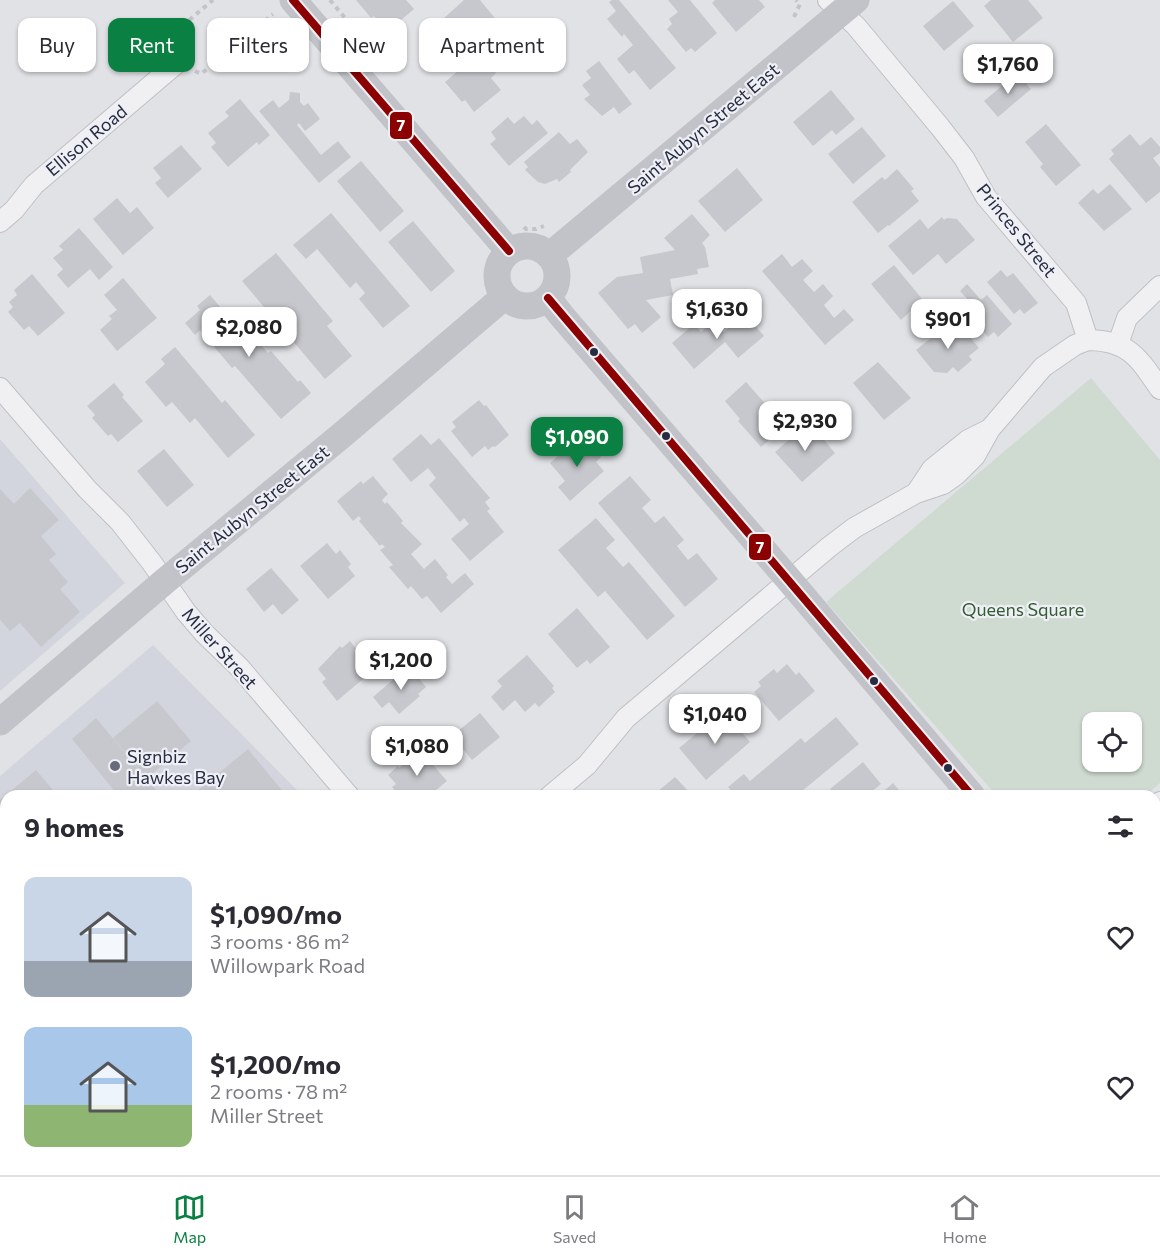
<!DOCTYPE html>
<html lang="en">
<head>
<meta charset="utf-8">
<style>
	:root { --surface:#fff; --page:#f7f7f7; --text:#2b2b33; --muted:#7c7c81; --line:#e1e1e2; --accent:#0b8043 }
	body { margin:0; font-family:Commissioner,sans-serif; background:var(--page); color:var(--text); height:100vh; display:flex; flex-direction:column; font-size:22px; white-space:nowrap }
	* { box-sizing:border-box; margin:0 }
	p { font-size:20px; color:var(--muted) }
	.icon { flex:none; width:33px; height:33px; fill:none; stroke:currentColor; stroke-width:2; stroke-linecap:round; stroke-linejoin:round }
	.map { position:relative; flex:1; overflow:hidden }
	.details { position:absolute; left:0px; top:790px; width:1161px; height:386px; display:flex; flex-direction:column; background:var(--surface); border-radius:18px 18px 0 0; box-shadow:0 2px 4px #0004 }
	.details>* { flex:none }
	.top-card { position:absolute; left:18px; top:18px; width:600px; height:54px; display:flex; gap:12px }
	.tools { position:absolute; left:1082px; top:712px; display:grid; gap:12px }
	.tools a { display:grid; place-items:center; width:60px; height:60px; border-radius:12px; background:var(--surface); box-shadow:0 2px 4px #0004; font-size:30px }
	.price { position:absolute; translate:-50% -51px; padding:0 14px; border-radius:12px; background:#fff; color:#222; font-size:20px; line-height:39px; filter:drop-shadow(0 2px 3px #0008) }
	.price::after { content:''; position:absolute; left:50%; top:36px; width:18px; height:14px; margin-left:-9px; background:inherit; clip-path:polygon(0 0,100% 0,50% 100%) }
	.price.active { background:var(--accent); color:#fff }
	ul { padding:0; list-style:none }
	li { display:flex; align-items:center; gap:18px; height:150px; padding:0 24px }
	li span { display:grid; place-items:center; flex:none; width:168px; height:120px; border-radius:12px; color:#555 }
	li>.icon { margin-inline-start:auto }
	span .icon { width:72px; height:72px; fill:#fffc; stroke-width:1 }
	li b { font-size:26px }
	h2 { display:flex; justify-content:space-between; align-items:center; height:72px; padding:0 24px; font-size:26px }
	.pill { padding:0 21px; border-radius:12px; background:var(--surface); box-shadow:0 2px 4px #0004; font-size:21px; line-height:54px }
	.pill.active { background:var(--accent); color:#fff }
	.tab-bar { display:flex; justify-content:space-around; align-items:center; height:84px; border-top:2px solid var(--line); background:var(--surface); font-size:16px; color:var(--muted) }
	.tab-bar a { display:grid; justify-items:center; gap:3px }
	.tab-bar .active { color:var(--accent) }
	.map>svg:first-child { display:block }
</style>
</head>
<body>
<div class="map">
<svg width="1160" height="1175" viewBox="0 0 1160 1175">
	<rect width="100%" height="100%" fill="#e1e2e6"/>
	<path fill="#d2d5dd" d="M 0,439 L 125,583 L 0,691 Z
		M 153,645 L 303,796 L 6,796 L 6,1096 L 0,1089 L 0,776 Z
		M 143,1170 L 617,1170 L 621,1175 L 137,1175 Z"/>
	<path fill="#cfdad1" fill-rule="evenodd" d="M 1091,378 L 1160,460 L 1160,783 L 1145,796 L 997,796 L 826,602 ZM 1092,723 L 1131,723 L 1131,762 L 1092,762 Z"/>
	<path fill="#c7c8cd" d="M 356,0 L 406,0 L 414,9 L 387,32 L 374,16 L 371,18 Z
		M 464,0 L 480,0 L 503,28 L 459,65 L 448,51 L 462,39 L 444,18 Z
		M 612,0 L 619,0 L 676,68 L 650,90 L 634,70 L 629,74 L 617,59 L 633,45 L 624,34 L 622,37 L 607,19 L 616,11 L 609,2 Z
		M 668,0 L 690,0 L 717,33 L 695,52 L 691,48 L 686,52 L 667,29 L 672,24 L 669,19 L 678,12 Z
		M 715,0 L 759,0 L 765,7 L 736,32 L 712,3 Z
		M 991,0 L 1028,0 L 1043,18 L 1013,42 L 984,6 Z
		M 953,1 L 974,26 L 944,51 L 923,26 Z
		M 488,45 L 499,58 L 490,65 L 496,73 L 491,78 L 501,90 L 474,112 L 465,100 L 462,102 L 445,82 Z
		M 599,61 L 632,104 L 619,114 L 614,107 L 602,116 L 584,99 L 590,95 L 582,85 L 591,78 L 586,71 Z
		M 1017,73 L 1031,89 L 998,117 L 984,101 Z
		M 831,90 L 855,119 L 836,135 L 832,130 L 813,146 L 793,122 Z
		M 290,92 L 300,93 L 300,102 L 304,106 L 308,103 L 320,119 L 305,131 L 299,123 L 297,125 L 321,155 L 338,141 L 351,157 L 319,183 L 259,111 L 273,100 L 279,108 L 289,100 Z
		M 240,99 L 270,135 L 259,145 L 257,142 L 228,167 L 211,147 L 216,143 L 208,133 L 229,116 L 225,112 Z
		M 524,116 L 532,125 L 537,120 L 548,133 L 509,166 L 490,144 L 496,139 L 491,132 L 508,117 L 514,124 Z
		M 1046,124 L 1081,165 L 1056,186 L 1040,167 L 1043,164 L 1025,142 Z
		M 862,127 L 886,156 L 853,184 L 828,154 Z
		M 559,132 L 570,144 L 577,139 L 588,152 L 570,170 L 571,172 L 559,182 L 557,179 L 545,184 L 538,182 L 525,170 L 528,167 L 524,162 Z
		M 1130,134 L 1140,146 L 1151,137 L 1160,147 L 1160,153 L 1153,158 L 1160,167 L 1160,192 L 1146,203 L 1109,159 L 1114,154 L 1111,150 Z
		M 181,145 L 202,169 L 168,198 L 155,183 L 161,178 L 153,168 Z
		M 361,161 L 404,211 L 380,232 L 337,181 Z
		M 737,168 L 763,200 L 725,232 L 698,201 Z
		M 897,169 L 914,189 L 911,191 L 919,201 L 889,226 L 888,225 L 878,233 L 852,202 L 882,177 L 885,180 Z
		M 1110,184 L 1132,209 L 1104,231 L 1078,203 L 1093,189 L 1098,194 Z
		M 117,198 L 130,213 L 137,207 L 154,228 L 123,255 L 93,219 Z
		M 331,213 L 410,306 L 383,328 L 359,299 L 365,293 L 356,282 L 350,288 L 317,249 L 306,259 L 293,245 Z
		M 692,214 L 710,235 L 702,243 L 705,247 L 709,267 L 697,269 L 698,274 L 670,279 L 673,295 L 646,300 L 661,317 L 642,333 L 635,324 L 628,329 L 598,293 L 617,277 L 643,273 L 640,257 L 675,250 L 664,238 Z
		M 942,217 L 944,220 L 947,218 L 957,219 L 975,240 L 946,264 L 938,254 L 913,275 L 888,246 L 920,219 L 928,229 Z
		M 413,221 L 455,271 L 431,292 L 388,242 Z
		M 79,228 L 113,267 L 99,280 L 90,269 L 68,288 L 57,275 L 63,269 L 53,258 L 63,250 L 59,246 Z
		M 276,253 L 333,321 L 327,326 L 352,356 L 325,379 L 242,281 Z
		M 782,254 L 792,267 L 802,259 L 813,271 L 803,280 L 814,292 L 823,284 L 833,296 L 824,305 L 834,318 L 844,309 L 854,320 L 825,345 L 762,271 Z
		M 894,265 L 923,300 L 901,320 L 871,284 Z
		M 1001,270 L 1007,277 L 1013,273 L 1038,303 L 1024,314 L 1020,309 L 1014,314 L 987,282 Z
		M 32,274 L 65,313 L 38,336 L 29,326 L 24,330 L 8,312 L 13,307 L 9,302 L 17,295 L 14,290 Z
		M 123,278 L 157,318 L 117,351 L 100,330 L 112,319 L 109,316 L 117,310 L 104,295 Z
		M 967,284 L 981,300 L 987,295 L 1012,324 L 998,337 L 994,332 L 988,337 L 963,308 L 970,302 L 960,291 Z
		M 210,295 L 232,321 L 237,317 L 268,353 L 271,351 L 298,382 L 300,380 L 311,393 L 281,419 L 235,366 L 232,368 L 200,330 L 195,335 L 185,323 L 200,310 L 197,306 Z
		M 745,314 L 764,336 L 738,358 L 725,342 L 694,369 L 672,343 L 694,324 L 701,332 L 714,320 L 724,332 Z
		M 951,322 L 959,332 L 963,329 L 979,348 L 969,356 L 972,360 L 958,372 L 953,367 L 947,373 L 934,372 L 916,350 Z
		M 175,347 L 222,403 L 225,400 L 255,435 L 228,458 L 195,418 L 190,423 L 172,402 L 166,407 L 145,382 L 165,364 L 161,359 Z
		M 878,362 L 911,398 L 884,420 L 853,383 Z
		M 746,382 L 785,426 L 761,447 L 738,421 L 740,419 L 725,401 Z
		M 114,383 L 124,395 L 122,397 L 143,421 L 118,442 L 111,434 L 108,436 L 92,418 L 95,415 L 87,406 Z
		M 479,400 L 484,406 L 486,405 L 509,435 L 495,447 L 493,446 L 488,450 L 485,446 L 472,457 L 451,431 L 456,427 L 452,422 Z
		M 809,422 L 835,453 L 802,482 L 775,452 Z
		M 421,434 L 431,445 L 439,438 L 490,498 L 485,502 L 490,509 L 487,511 L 504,532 L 470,561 L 451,539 L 469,524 L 464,518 L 460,522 L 429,485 L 436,478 L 428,468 L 411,482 L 392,459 Z
		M 577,439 L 582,444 L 587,440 L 601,457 L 596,462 L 604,471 L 570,501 L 558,487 L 565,481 L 550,463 Z
		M 164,449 L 194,485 L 167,507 L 137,471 Z
		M 373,476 L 388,494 L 382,500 L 385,504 L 387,502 L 403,521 L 401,523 L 422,544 L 411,554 L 424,569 L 435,559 L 448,575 L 446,577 L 452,584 L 465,573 L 474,584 L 441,613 L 427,596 L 422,599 L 411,586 L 408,589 L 389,567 L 393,565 L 380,550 L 385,547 L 382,544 L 380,546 L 359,521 L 361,519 L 359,516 L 353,521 L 337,501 L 361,481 L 363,484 Z
		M 630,476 L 651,500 L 642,508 L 655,523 L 664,516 L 684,540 L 677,546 L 688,560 L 697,553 L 718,579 L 685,607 L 598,503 Z
		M 30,488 L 59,520 L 41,536 L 56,554 L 49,560 L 68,582 L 60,589 L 80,612 L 41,647 L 20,623 L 10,631 L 0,620 L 0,489 L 14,504 Z
		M 596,518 L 615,540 L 606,548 L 623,567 L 629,562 L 675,616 L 647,640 L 605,591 L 598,597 L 558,550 Z
		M 327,543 L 336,554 L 340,550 L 351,564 L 348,567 L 355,576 L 328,599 L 300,566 Z
		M 271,568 L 299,600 L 282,615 L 273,604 L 264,612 L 246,589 Z
		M 577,608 L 610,647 L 590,664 L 587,660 L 577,668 L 548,634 Z
		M 350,641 L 363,658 L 366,655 L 376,668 L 337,701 L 322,682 L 326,679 L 318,669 L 340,646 L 342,648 Z
		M 527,655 L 554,686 L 552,688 L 555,692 L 539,707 L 535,703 L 525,712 L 515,700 L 503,711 L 491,697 L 502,686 L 497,681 Z
		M 787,664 L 796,675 L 799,672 L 815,691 L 779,721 L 754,692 L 761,686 L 758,682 L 774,669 L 777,673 Z
		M 409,666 L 426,687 L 418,694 L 420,696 L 399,714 L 389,702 L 382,708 L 373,697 Z
		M 157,701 L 191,741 L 147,778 L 113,738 Z
		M 724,711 L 750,742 L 706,780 L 679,748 Z
		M 480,713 L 500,737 L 472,760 L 452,736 Z
		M 836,717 L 859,744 L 796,796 L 736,796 L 728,787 L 744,774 L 750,781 L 801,738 L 805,743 Z
		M 96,718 L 160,795 L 159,796 L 114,796 L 117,794 L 72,739 Z
		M 248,749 L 285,794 L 282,796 L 191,796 Z
		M 420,750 L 447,781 L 429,796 L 412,796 L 410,794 L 408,796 L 400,796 L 392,787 L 396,784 L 388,775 L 398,766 L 399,768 Z
		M 863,762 L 881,784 L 866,796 L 836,796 L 830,789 Z
		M 36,770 L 58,796 L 6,796 L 6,967 L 0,960 L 0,800 Z
		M 675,777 L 693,796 L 652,796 Z
		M 893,783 L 904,796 L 878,796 Z
		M 1160,881 L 1160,928 L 1155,922 L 1155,885 Z
		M 0,994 L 6,1001 L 6,1019 L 2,1022 L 4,1025 L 0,1028 Z
		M 1160,1132 L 1160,1175 L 1144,1175 L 1140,1170 L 1155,1170 L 1155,1136 Z
		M 221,1170 L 289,1170 L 293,1175 L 263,1175 L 261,1172 L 257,1175 L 225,1175 Z
		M 376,1170 L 473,1170 L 467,1175 L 370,1175 Z
		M 810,1170 L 828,1170 L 832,1175 L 804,1175 Z
		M 839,1170 L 873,1170 L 877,1175 L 843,1175 Z
		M 891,1170 L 924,1170 L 928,1175 L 895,1175 Z
		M 1007,1170 L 1035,1170 L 1029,1175 L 1011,1175 Z
		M 1071,1170 L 1095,1170 L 1099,1175 L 1076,1175 Z"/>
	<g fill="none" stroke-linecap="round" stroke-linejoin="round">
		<defs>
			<path id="minor" d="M 828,0 L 856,26 L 940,127 L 964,158 L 986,197 L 1076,303 L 1088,340 C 1128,340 1139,358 1160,389
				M 0,222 L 14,210 L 34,185 L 177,63
				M 1118,344 L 1127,318 L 1160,286
				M 0,388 L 87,489 L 120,522 L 152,563 L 186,612 L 204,633 L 240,668 L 349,796
				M 916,493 L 932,469 L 968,440 L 990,429
				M 550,796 L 587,765 L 626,718 L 829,547 L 854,528 L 916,493 L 943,484 L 957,474 L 975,456 L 990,429 L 1043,367 L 1075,345 L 1088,340
				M 1155,809 L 1160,802
				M 667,1170 L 671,1175
				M 103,1175 L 109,1170
				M 732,1175 L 738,1170"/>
		</defs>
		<use href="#minor" stroke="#bfc0c4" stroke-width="22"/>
		<path stroke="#c3c3c9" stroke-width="4" stroke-dasharray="4.5 4.5" stroke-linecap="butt" d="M 330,0 L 386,67
			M 794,17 L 800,4 L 796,0
			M 172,46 L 169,37 L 213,0
			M 195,71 L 201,74 L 273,14
			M 524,227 L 526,229 L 536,229 L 544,226"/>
		<use href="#minor" stroke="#f0f0f3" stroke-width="20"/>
		<path stroke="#c2c3c9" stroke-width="27" d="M 293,0 L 509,251
			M497 276a30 30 0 1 1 60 0a30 30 0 1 1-60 0Z
			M 550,255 L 856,0
			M 548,298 L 561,315 L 790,581 L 972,796
			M 0,722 L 165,581 L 342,435 L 505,296
			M 1155,1009 L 1160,1015
			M 0,1119 L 6,1126
			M 45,1170 L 49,1175"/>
		<defs>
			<path id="bus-1" d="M 293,0 L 509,251
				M 548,298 L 972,796"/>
		</defs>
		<use href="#bus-1" stroke="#eef0f6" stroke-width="12"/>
		<use href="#bus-1" stroke="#8b0000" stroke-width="8"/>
	</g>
	<g fill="#272c40" stroke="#eef0f6" stroke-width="2">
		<circle cx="594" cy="352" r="5"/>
		<circle cx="666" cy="436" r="5"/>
		<circle cx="874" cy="681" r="5"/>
		<circle cx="948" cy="768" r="5"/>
	</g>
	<circle fill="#686c7a" stroke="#eef0f6" stroke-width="2" cx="115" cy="766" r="6"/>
	<g text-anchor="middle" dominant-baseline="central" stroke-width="4.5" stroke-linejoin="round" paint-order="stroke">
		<g font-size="18" fill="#272c40" stroke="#eef0f6">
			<text transform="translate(703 128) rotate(-40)">Saint Aubyn Street East</text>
			<text transform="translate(86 140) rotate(-40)">Ellison Road</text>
			<text transform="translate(1017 230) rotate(51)">Princes Street</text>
			<text transform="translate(252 509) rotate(-39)">Saint Aubyn Street East</text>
			<text transform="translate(220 648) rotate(48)">Miller Street</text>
		</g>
		<g font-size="18" fill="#355c33" stroke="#eef0f6">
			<text x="1023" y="609">Queens Square</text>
		</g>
		<g font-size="18" fill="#272c40" stroke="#eef0f6" text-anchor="start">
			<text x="127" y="756">Signbiz<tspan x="127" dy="21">Hawkes Bay</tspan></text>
		</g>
	</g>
	<g stroke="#eef0f6" stroke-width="2">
		<rect x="389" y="111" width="24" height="29" rx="6" fill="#8b0000"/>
		<rect x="748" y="533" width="24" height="28" rx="6" fill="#8b0000"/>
	</g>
	<g font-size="16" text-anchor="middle" font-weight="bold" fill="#fff">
		<text x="401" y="131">7</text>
		<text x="760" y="553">7</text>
	</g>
</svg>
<div class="tools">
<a><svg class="icon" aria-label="locate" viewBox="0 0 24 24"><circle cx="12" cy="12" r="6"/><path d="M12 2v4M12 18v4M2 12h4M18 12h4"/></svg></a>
</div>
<b class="price" style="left:1008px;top:95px">$1,760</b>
<b class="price" style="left:717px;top:340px">$1,630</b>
<b class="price" style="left:948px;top:350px">$901</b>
<b class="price" style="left:249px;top:358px">$2,080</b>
<b class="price" style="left:805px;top:452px">$2,930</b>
<b class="price active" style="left:577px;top:468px">$1,090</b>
<b class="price" style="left:401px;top:691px">$1,200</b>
<b class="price" style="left:715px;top:745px">$1,040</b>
<b class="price" style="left:417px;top:777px">$1,080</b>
<div class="top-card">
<a class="pill">Buy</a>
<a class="pill active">Rent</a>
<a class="pill">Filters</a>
<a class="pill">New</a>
<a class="pill">Apartment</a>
</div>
<section class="details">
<h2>9 homes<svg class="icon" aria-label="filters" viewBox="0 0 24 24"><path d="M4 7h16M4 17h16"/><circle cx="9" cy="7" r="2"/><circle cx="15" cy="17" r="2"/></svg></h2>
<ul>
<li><span style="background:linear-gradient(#c9d6e8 70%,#9aa5b1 0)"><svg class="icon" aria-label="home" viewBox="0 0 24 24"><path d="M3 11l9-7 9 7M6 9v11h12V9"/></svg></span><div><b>$1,090/mo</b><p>3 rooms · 86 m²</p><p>Willowpark Road</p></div><svg class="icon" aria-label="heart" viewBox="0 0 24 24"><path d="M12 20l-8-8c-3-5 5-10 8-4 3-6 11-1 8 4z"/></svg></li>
<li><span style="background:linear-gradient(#a9c7e8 65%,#8fb573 0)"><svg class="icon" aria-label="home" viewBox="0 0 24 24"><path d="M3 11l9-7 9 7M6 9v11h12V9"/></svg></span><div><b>$1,200/mo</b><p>2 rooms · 78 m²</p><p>Miller Street</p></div><svg class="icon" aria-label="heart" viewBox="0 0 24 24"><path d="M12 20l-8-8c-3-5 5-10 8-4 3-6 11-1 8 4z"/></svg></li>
</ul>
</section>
</div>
<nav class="tab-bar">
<a class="active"><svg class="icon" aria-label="map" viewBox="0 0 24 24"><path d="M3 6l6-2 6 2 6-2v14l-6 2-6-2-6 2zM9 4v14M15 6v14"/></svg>Map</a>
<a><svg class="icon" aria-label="saved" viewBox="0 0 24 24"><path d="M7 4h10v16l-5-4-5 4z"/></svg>Saved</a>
<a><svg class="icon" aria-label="home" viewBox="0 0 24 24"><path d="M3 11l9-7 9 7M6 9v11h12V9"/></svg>Home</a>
</nav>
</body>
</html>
